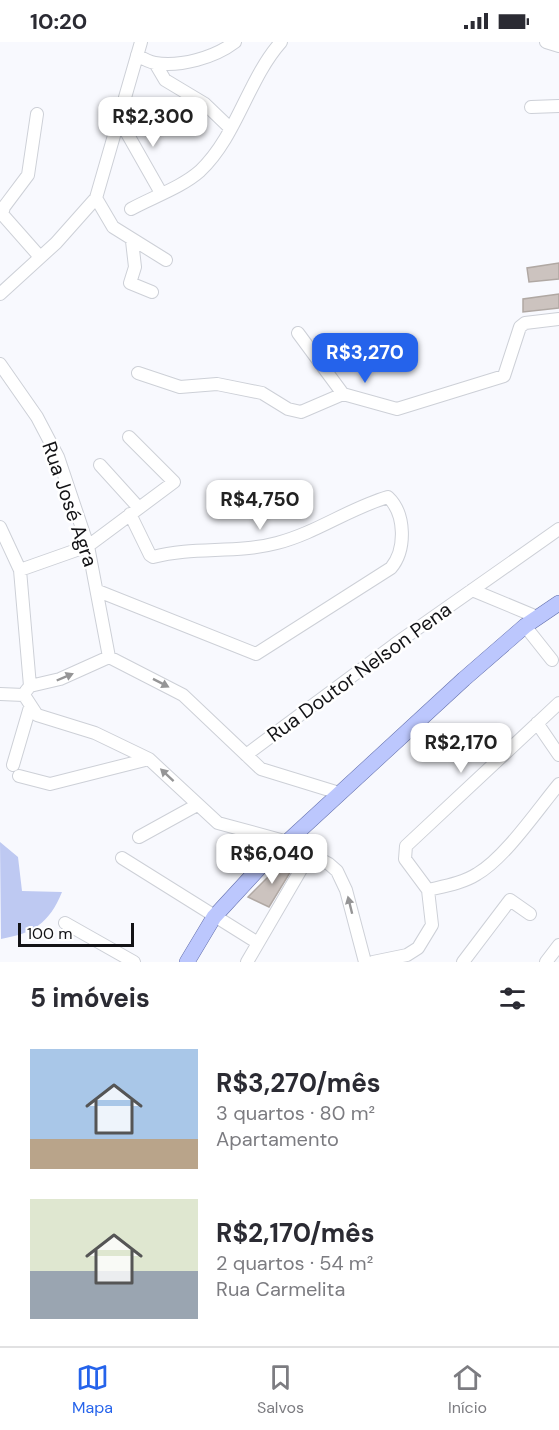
<!DOCTYPE html>
<html lang="pt">
<head>
<meta charset="utf-8">
<style>
	:root { --surface:#fff; --page:#f7f7f7; --text:#2b2b33; --muted:#7c7c81; --line:#e1e1e2; --accent:#2563eb }
	body { margin:0; font-family:"DM Sans",sans-serif; background:var(--page); color:var(--text); height:100vh; display:flex; flex-direction:column; font-size:22px; white-space:nowrap }
	* { box-sizing:border-box; margin:0 }
	p { font-size:20px; color:var(--muted) }
	.icon { flex:none; width:33px; height:33px; fill:none; stroke:currentColor; stroke-width:2; stroke-linecap:round; stroke-linejoin:round }
	.map { position:relative; height:920px; overflow:hidden }
	.panel { display:flex; flex-direction:column; background:var(--surface); flex:1 }
	.panel>* { flex:none }
	.scale { position:absolute; left:18px; bottom:15px; width:116px; box-sizing:border-box; padding-left:6px; border:3px solid #131316; border-top:0; font-size:16px; line-height:21px; white-space:nowrap; color:#131316; -webkit-text-stroke:4px #fff; paint-order:stroke }
	.price { position:absolute; translate:-50% -51px; padding:0 14px; border-radius:12px; background:#fff; color:#222; font-size:20px; line-height:39px; filter:drop-shadow(0 2px 3px #0008) }
	.price::after { content:''; position:absolute; left:50%; top:36px; width:18px; height:14px; margin-left:-9px; background:inherit; clip-path:polygon(0 0,100% 0,50% 100%) }
	.price.current { background:var(--accent); color:#fff }
	ul { padding:0; list-style:none }
	li { display:flex; align-items:center; gap:18px; height:150px; padding:0 30px }
	li span { display:grid; place-items:center; flex:none; width:168px; height:120px; border-radius:0px; color:#555 }
	li>.icon { margin-inline-start:auto }
	span .icon { width:72px; height:72px; fill:#fffc; stroke-width:1 }
	li b { font-size:26px }
	h2 { display:flex; justify-content:space-between; align-items:center; height:72px; padding:0 30px; font-size:26px }
	.status { display:flex; justify-content:space-between; align-items:center; height:42px; padding:0 30px; background:var(--surface); direction:ltr }
	.status svg { height:16px; fill:currentColor }
	.tab-bar { display:flex; justify-content:space-around; align-items:center; height:84px; border-top:2px solid var(--line); background:var(--surface); font-size:16px; color:var(--muted) }
	.tab-bar a { display:grid; justify-items:center; gap:3px }
	.tab-bar .current { color:var(--accent) }
	.map>svg:first-child { display:block }
</style>
</head>
<body>
<div class="status"><b>10:20</b><svg viewBox="0 0 49 12"><path d="M0 12V9h3v3zM5 12V6h3v6zM10 12V3h3v9zM15 12V0h3v12zM26 1h20v11H26zM47 4h2v5h-2z"/></svg></div>
<div class="map">
<svg width="559" height="920" viewBox="0 0 559 920">
	<rect width="100%" height="100%" fill="#f8f9fe"/>
	<path fill="#bec9f2" d="M 0,800 L 18,815 L 22,849 L 62,850 C 49,882 33,891 1,897 Z"/>
	<path fill="#ccc3bf" stroke="#b0a8a3" stroke-width="1.5" d="M 559,221 L 559,237 L 529,240 L 527,226 Z
		M 559,252 L 559,266 L 523,270 L 523,257 Z
		M 285,818 L 294,824 L 269,865 L 248,855 Z"/>
	<g fill="none" stroke-linecap="round" stroke-linejoin="round">
		<defs>
			<path id="minor" d="M 546,0 L 559,4
				M 137,13 C 142,16 149,20 155,21 C 180,25 214,16 235,0
				M 155,21 L 165,38 L 205,62 L 230,86
				M 531,65 L 559,64
				M 37,72 L 28,133 L 4,165 L 2,172 L 40,215
				M 119,77 L 161,151
				M 96,156 L 113,185 L 166,218
				M 131,167 C 153,155 182,145 200,129 C 237,94 248,37 281,0
				M 132,199 L 135,225 L 130,241 L 152,250
				M 0,252 L 56,201 L 96,156 L 141,0
				M 298,291 L 343,352
				M 0,322 L 37,375 L 58,415 L 88,504 L 109,615
				M 138,331 L 180,345 L 217,342 L 262,351 L 288,367 L 301,370 L 343,352 L 397,367 L 504,334 L 520,285 L 525,281 L 559,277
				M 100,423 L 139,466
				M 0,485 L 20,528 L 30,644
				M 20,528 L 88,504 L 174,440 L 129,395
				M 472,548 L 537,575
				M 98,549 L 256,612 L 391,526 C 406,508 406,472 388,455 C 350,466 316,491 277,501 C 236,512 194,504 153,515 L 150,513 L 130,472
				M 525,584 L 552,618
				M 109,615 L 183,653 L 261,727 L 339,751
				M 26,649 L 30,644 L 60,637 L 109,615
				M 0,652 L 24,653
				M 24,653 L 37,673 L 95,691 L 149,717 L 218,781 L 288,800 L 329,822 L 337,829 L 346,848 L 365,920
				M 537,681 L 559,713
				M 246,713 L 394,603 L 559,487
				M 13,723 L 30,665
				M 19,734 L 50,742 L 149,717
				M 139,795 L 197,763
				M 122,816 L 258,901
				M 428,848 C 445,844 463,841 477,832 C 505,816 538,767 559,742
				M 65,881 L 134,920
				M 247,920 L 310,812
				M 373,920 L 407,913 L 418,906 L 432,883 L 428,848 L 405,817 L 406,804 L 559,661
				M 463,920 L 510,858 L 530,872
				M 546,920 L 559,903"/>
			<path id="major" d="M 187,920 L 214,875 L 261,824 L 464,637 L 525,584 L 559,561"/>
		</defs>
		<use href="#minor" stroke="#cdd0d7" stroke-width="14"/>
		<use href="#major" stroke="#6470ac" stroke-width="16"/>
		<use href="#minor" stroke="#fff" stroke-width="12"/>
		<use href="#major" stroke="#bcc7fd" stroke-width="15"/>
	</g>
	<defs><path id="oneway-solid" d="M-6-.8H1V-3.2L6.5 0L1 3.2V.8H-6Z" transform="scale(1.5)"/></defs>
	<g fill="#959596">
		<use href="#oneway-solid" transform="translate(65 635) rotate(-23)"/>
		<use href="#oneway-solid" transform="translate(161 641) rotate(27)"/>
		<use href="#oneway-solid" transform="translate(167 733) rotate(-137)"/>
		<use href="#oneway-solid" transform="translate(350 863) rotate(-104)"/>
	</g>
	<g text-anchor="middle" dominant-baseline="central" stroke-width="5" stroke-linejoin="round" paint-order="stroke">
		<g font-size="20" fill="#131316" stroke="#fff">
			<text transform="translate(70 462) rotate(71)">Rua José Agra</text>
			<text transform="translate(359 630) rotate(-36)">Rua Doutor Nelson Pena</text>
		</g>
	</g>
</svg>
<div class="scale">100 m</div>
<b class="price" style="left:153px;top:106px">R$2,300</b>
<b class="price current" style="left:365px;top:342px">R$3,270</b>
<b class="price" style="left:260px;top:489px">R$4,750</b>
<b class="price" style="left:461px;top:732px">R$2,170</b>
<b class="price" style="left:272px;top:843px">R$6,040</b>
</div>
<section class="panel">
<h2>5 imóveis<svg class="icon" aria-label="filters" viewBox="0 0 24 24"><path d="M4 7h16M4 17h16"/><circle cx="9" cy="7" r="2"/><circle cx="15" cy="17" r="2"/></svg></h2>
<ul>
<li><span style="background:linear-gradient(#a9c7e8 75%,#b9a48a 0)"><svg class="icon" aria-label="home" viewBox="0 0 24 24"><path d="M3 11l9-7 9 7M6 9v11h12V9"/></svg></span><div><b>R$3,270/mês</b><p>3 quartos · 80 m²</p><p>Apartamento</p></div></li>
<li><span style="background:linear-gradient(#dfe7d0 60%,#9aa5b1 0)"><svg class="icon" aria-label="home" viewBox="0 0 24 24"><path d="M3 11l9-7 9 7M6 9v11h12V9"/></svg></span><div><b>R$2,170/mês</b><p>2 quartos · 54 m²</p><p>Rua Carmelita</p></div></li>
</ul>
</section>
<nav class="tab-bar">
<a class="current"><svg class="icon" aria-label="map" viewBox="0 0 24 24"><path d="M3 6l6-2 6 2 6-2v14l-6 2-6-2-6 2zM9 4v14M15 6v14"/></svg>Mapa</a>
<a><svg class="icon" aria-label="saved" viewBox="0 0 24 24"><path d="M7 4h10v16l-5-4-5 4z"/></svg>Salvos</a>
<a><svg class="icon" aria-label="home" viewBox="0 0 24 24"><path d="M3 11l9-7 9 7M6 9v11h12V9"/></svg>Início</a>
</nav>
</body>
</html>
